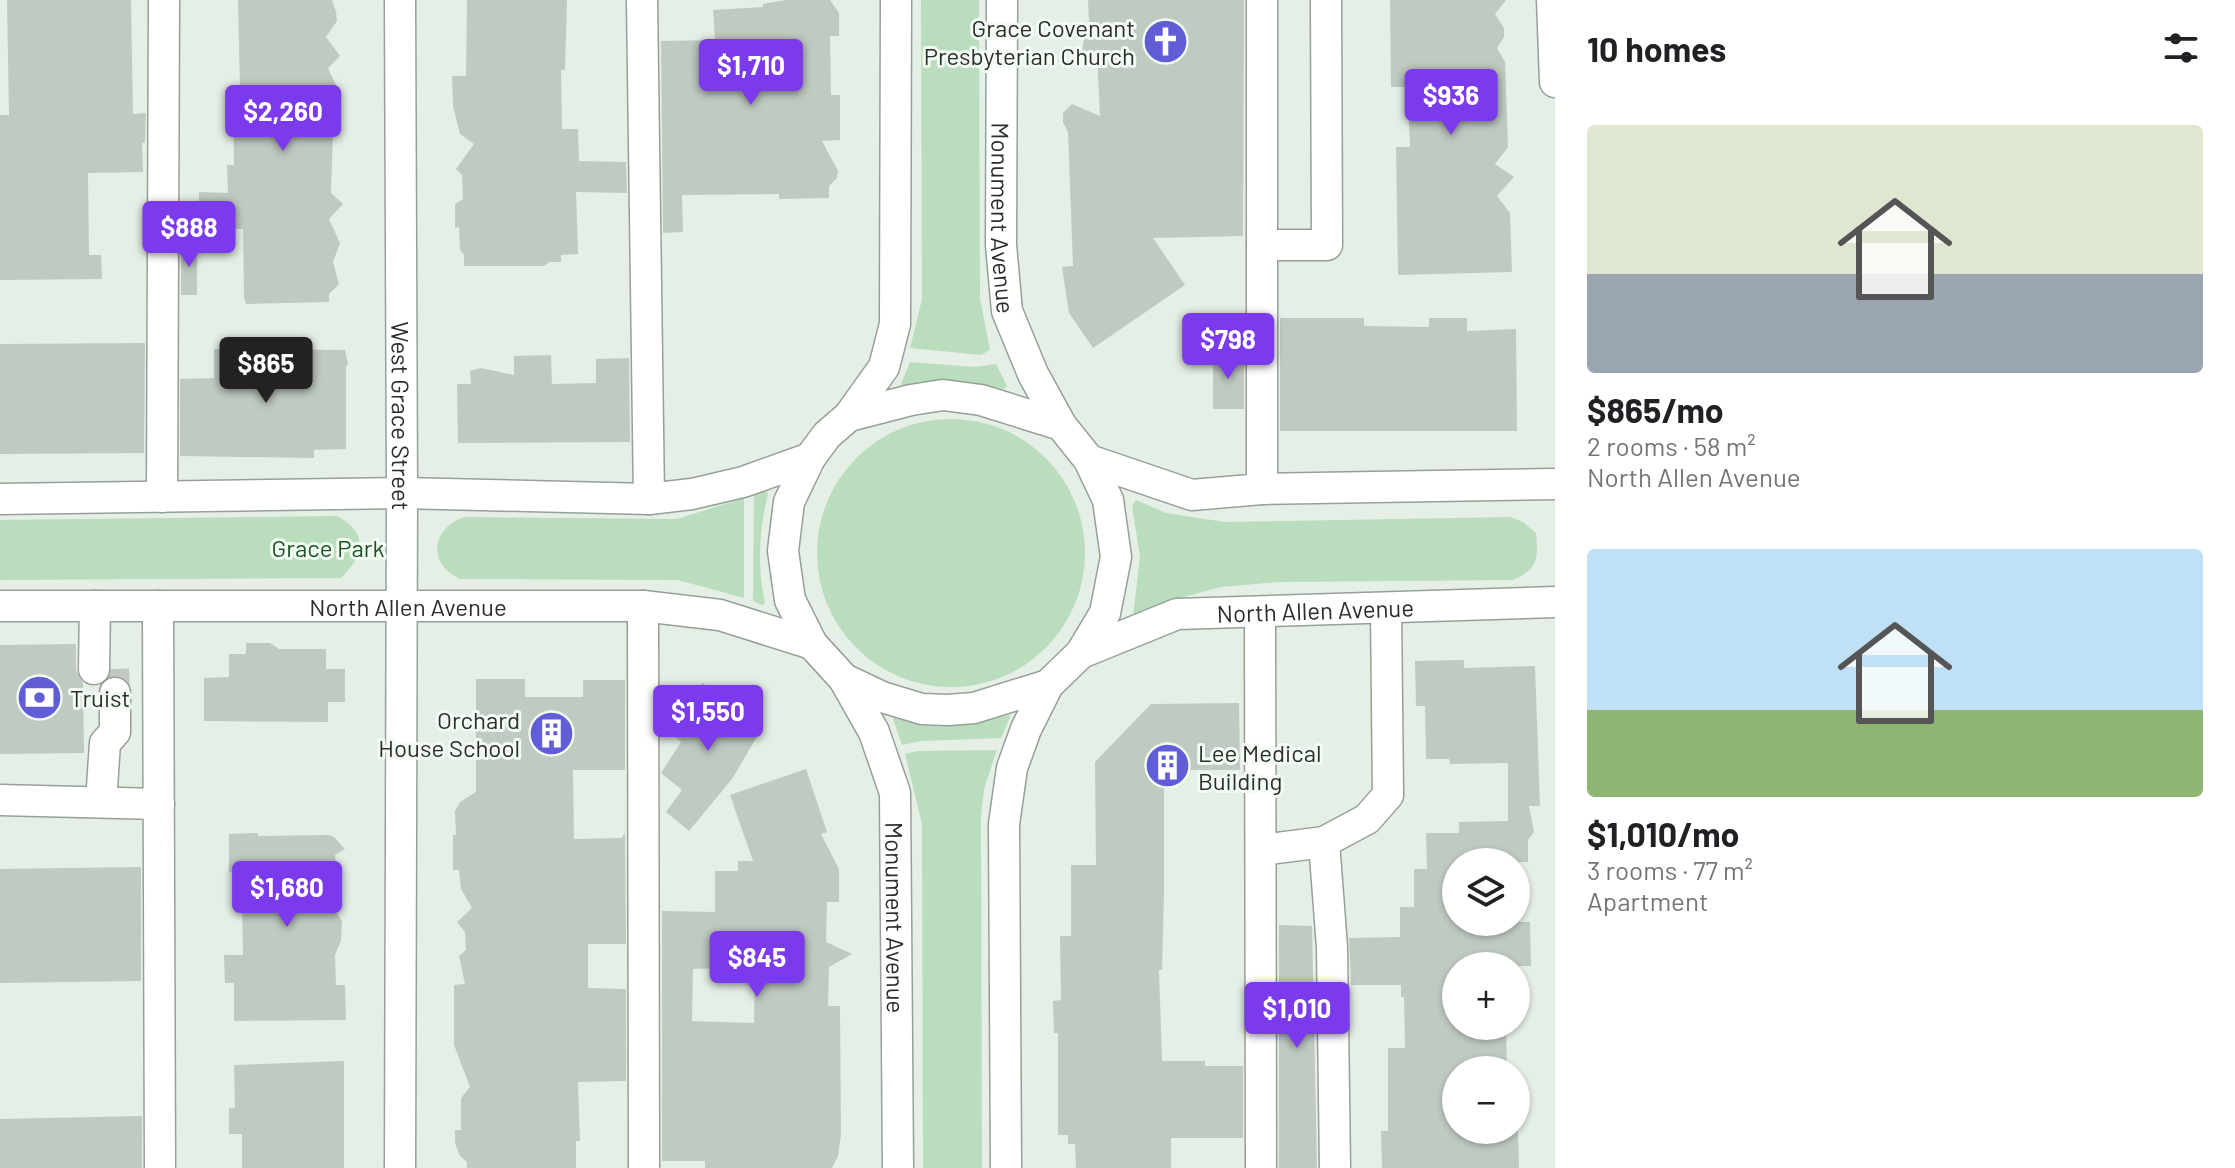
<!DOCTYPE html>
<html lang="en">
<head>
<meta charset="utf-8">
<style>
	:root { --surface:#fff; --page:#f6f6f6; --text:#202124; --muted:#757577; --accent:#7c3aed }
	body { margin:0; font-family:Barlow,sans-serif; background:var(--page); color:var(--text); height:100vh; display:flex; flex-direction:column; font-size:30px; white-space:nowrap }
	* { box-sizing:border-box; margin:0 }
	p { font-size:26px; color:var(--muted) }
	.icon { flex:none; width:44px; height:44px; fill:none; stroke:currentColor; stroke-width:2; stroke-linecap:round; stroke-linejoin:round }
	.map { position:relative; flex:1; overflow:hidden }
	.drawer { display:flex; flex-direction:column; background:var(--surface); width:680px }
	.drawer>* { flex:none }
	.fabs { position:absolute; left:1442px; top:848px; display:grid; gap:16px }
	.fabs a { display:grid; place-items:center; width:88px; height:88px; border-radius:50%; background:var(--surface); box-shadow:0 2px 6px #0004; font-size:40px }
	.price { position:absolute; translate:-50% -68px; padding:0 18px; border-radius:8px; background:var(--accent); color:#fff; font-size:26px; line-height:52px; filter:drop-shadow(0 2px 4px #0008) }
	.price::after { content:''; position:absolute; left:50%; top:48px; width:24px; height:18px; margin-left:-12px; background:inherit; clip-path:polygon(0 0,100% 0,50% 100%) }
	.price.active { background:#222; color:#fff }
	ul { padding:0; list-style:none }
	li { display:grid; align-content:center; gap:16px; height:424px; padding:0 32px }
	li span { display:grid; place-items:center; height:248px; border-radius:8px; color:#555 }
	li>.icon { margin-inline-start:auto }
	span .icon { width:144px; height:144px; fill:#fffc; stroke-width:1 }
	li b { font-size:34px }
	h2 { display:flex; justify-content:space-between; align-items:center; height:96px; padding:0 32px; font-size:34px }
	main { display:flex; flex:1; min-height:0 }
	.map>svg:first-child { display:block }
</style>
</head>
<body>
<main>
<div class="map">
<svg width="1555" height="1168" viewBox="0 0 1555 1168">
	<rect width="100%" height="100%" fill="#e5efe6"/>
	<path fill="#baddbe" d="M 921,0 L 979,0 L 980,298 L 990,350 L 981,355 L 910,348 L 922,299 Z
		M 910,362 L 975,367 L 996,364 L 1007,386 L 1004,389 C 970,381 938,379 903,388 L 901,384 Z
		M817 553a134 134 0 1 1 268 0a134 134 0 1 1-268 0Z
		M 765,489 L 768,494 C 759,531 757,565 765,603 L 762,605 L 753,601 L 754,493 Z
		M 744,498 L 744,598 L 678,580 L 460,579 C 427,564 431,529 464,517 L 677,519 Z
		M 1136,500 L 1166,513 L 1225,522 L 1510,517 L 1523,522 L 1536,533 C 1538,559 1539,568 1513,580 L 1279,582 L 1221,587 L 1180,598 L 1133,617 L 1140,556 L 1132,506 Z
		M 337,516 C 369,533 364,556 341,578 L 0,580 L 0,520 Z
		M 1011,715 L 1001,738 L 922,741 L 902,745 L 893,719 L 896,717 L 963,723 Z
		M 997,750 L 984,789 L 981,817 L 982,1168 L 923,1168 L 922,824 L 905,754 L 917,751 Z"/>
	<path fill="#c0cac1" fill-rule="evenodd" d="M 7,0 L 131,0 L 133,114 L 146,113 L 145,143 L 142,143 L 143,172 L 88,173 L 89,255 L 101,255 L 102,279 L 0,280 L 0,115 L 9,115 Z
		M 238,0 L 332,0 L 336,12 L 337,21 L 326,37 L 340,56 L 328,68 L 340,94 L 334,100 L 331,193 L 343,204 L 329,219 L 340,243 L 333,262 L 339,284 L 329,294 L 329,302 L 246,304 L 244,298 L 243,229 L 199,228 L 199,192 L 228,193 L 227,165 L 234,165 L 233,89 L 240,88 Z
		M 467,0 L 567,0 L 565,70 L 561,70 L 562,129 L 578,129 L 579,161 L 626,162 L 627,193 L 576,192 L 578,254 L 561,255 L 561,262 L 549,262 L 544,266 L 464,266 L 464,255 L 460,250 L 459,227 L 455,228 L 455,204 L 463,199 L 462,175 L 456,169 L 474,144 L 460,134 L 453,106 L 452,76 L 466,76 Z
		M 786,0 L 830,0 L 839,13 L 839,36 L 830,36 L 831,95 L 840,95 L 840,140 L 822,141 L 838,171 L 837,178 L 829,186 L 829,198 L 779,199 L 779,194 L 682,195 L 683,232 L 663,233 L 661,41 L 715,40 L 713,10 L 763,7 L 763,4 Z
		M 1088,0 L 1244,0 L 1243,236 L 1153,238 L 1185,285 L 1093,348 L 1069,313 L 1062,267 L 1073,266 L 1068,132 L 1063,122 L 1063,113 L 1072,104 L 1100,116 L 1097,53 L 1082,52 L 1085,30 L 1089,21 Z
		M 1390,0 L 1506,0 L 1495,14 L 1504,28 L 1504,37 L 1497,48 L 1505,62 L 1508,147 L 1495,164 L 1514,177 L 1497,196 L 1510,213 L 1512,272 L 1398,275 L 1396,147 L 1410,147 L 1407,87 L 1391,87 Z
		M 181,243 L 197,243 L 197,295 L 181,295 Z
		M 1280,318 L 1364,318 L 1364,326 L 1429,327 L 1429,318 L 1467,318 L 1467,331 L 1516,329 L 1517,431 L 1280,431 Z
		M 145,343 L 144,453 L 0,454 L 0,344 Z
		M 214,349 L 345,350 L 348,363 L 346,367 L 346,449 L 314,450 L 314,458 L 180,456 L 180,379 L 214,378 Z
		M 1213,352 L 1244,353 L 1244,409 L 1213,409 Z
		M 551,355 L 552,384 L 596,383 L 596,359 L 629,358 L 630,442 L 458,443 L 457,384 L 471,384 L 470,371 L 481,368 L 514,375 L 514,356 Z
		M 246,643 L 270,643 L 279,649 L 326,649 L 326,669 L 345,669 L 345,702 L 328,702 L 328,722 L 204,721 L 204,678 L 229,677 L 229,654 L 246,654 Z
		M 76,644 L 76,670 L 83,683 L 84,753 L 0,754 L 0,645 Z
		M 1464,660 L 1464,668 L 1535,666 L 1540,806 L 1529,806 L 1534,832 L 1528,840 L 1528,862 L 1456,862 L 1456,922 L 1530,922 L 1531,966 L 1456,966 L 1456,1026 L 1506,1026 L 1507,1070 L 1456,1070 L 1456,1130 L 1518,1130 L 1519,1168 L 1382,1168 L 1381,1131 L 1388,1131 L 1388,1048 L 1405,1048 L 1404,997 L 1401,997 L 1401,985 L 1351,985 L 1349,938 L 1400,937 L 1400,907 L 1414,907 L 1414,869 L 1427,869 L 1426,833 L 1459,833 L 1459,822 L 1508,821 L 1508,763 L 1450,764 L 1449,759 L 1426,759 L 1425,706 L 1416,706 L 1415,661 Z
		M 476,679 L 525,679 L 525,697 L 583,697 L 583,680 L 625,680 L 625,770 L 573,770 L 574,839 L 622,838 L 625,832 L 626,944 L 588,944 L 588,988 L 626,989 L 626,1081 L 578,1082 L 580,1141 L 576,1141 L 576,1168 L 467,1168 L 467,1162 L 460,1156 L 455,1143 L 455,1130 L 461,1130 L 461,1098 L 470,1087 L 454,1045 L 454,985 L 465,984 L 459,956 L 466,950 L 465,932 L 457,922 L 472,908 L 461,889 L 459,870 L 453,870 L 453,835 L 456,835 L 455,811 L 460,802 L 476,792 Z
		M 702,683 L 757,715 L 753,723 L 762,728 L 732,779 L 689,831 L 666,812 L 682,790 L 661,773 L 681,742 L 674,736 Z
		M 1239,703 L 1240,770 L 1164,770 L 1164,894 L 1162,970 L 1159,970 L 1162,1061 L 1205,1061 L 1205,1066 L 1243,1066 L 1243,1138 L 1171,1138 L 1171,1168 L 1076,1168 L 1075,1144 L 1068,1144 L 1068,1135 L 1058,1135 L 1058,1033 L 1054,1033 L 1053,1001 L 1061,1000 L 1060,936 L 1071,936 L 1071,865 L 1096,865 L 1095,762 L 1151,704 Z
		M 806,769 L 827,832 L 821,834 L 839,869 L 839,902 L 827,902 L 826,942 L 852,954 L 829,967 L 828,1006 L 840,1006 L 841,1135 L 838,1156 L 832,1168 L 705,1168 L 705,1161 L 662,1161 L 662,911 L 715,912 L 715,871 L 738,871 L 738,861 L 753,861 L 730,795 ZM 755,967 L 754,1023 L 692,1021 L 693,969 Z
		M 258,833 L 258,836 L 329,835 L 334,837 L 345,849 L 335,855 L 339,890 L 329,902 L 342,921 L 341,940 L 335,955 L 336,985 L 345,985 L 346,1020 L 234,1021 L 234,983 L 225,983 L 224,955 L 243,955 L 242,903 L 240,872 L 229,872 L 229,834 Z
		M 141,867 L 141,981 L 0,983 L 0,869 Z
		M 1279,925 L 1312,926 L 1317,1168 L 1279,1168 Z
		M 344,1061 L 344,1168 L 242,1168 L 242,1134 L 229,1134 L 229,1108 L 235,1108 L 234,1065 Z
		M 142,1116 L 142,1168 L 0,1168 L 0,1119 Z"/>
	<g fill="none" stroke-linecap="round" stroke-linejoin="round">
		<path stroke="#c0c8c1" stroke-width="30" stroke-dasharray="30 15" stroke-linecap="butt" d="M 114,669 L 115,693"/>
		<defs>
			<g id="minor">
				<path id="s1" d="M 400,0 L 402,493 L 400,1168"/>
				<path d="M 642,0 L 649,499"/>
				<path id="s2" d="M 1002,0 L 1001,245 L 1007,311 L 1033,374 L 1061,425"/>
				<path d="M 1262,0 L 1262,489"/>
				<path d="M 1552,0 L 1555,82"/>
				<path d="M 1262,245 L 1327,245 L 1326,0"/>
				<path d="M 943,395 L 981,400 L 1061,425 L 1089,460 L 1108,500 L 1116,557 L 1105,613 L 1081,653 L 1048,685 L 974,708 L 948,710 L 922,709 L 882,697 L 844,679 L 812,644 L 790,600 L 783,551 L 789,502 L 810,458 L 827,435 L 849,416 L 911,400 Z"/>
				<path d="M 849,416 L 884,367 L 895,324 L 896,0"/>
				<path d="M 1089,460 L 1192,495 L 1262,489 L 1555,484"/>
				<path d="M 162,497 L 164,0"/>
				<path d="M 0,499 L 402,493 L 649,499 L 692,494 L 743,482 L 810,458"/>
				<path id="s3" d="M 0,606 L 643,606 L 720,615 L 812,644"/>
				<path d="M 158,606 L 160,1168"/>
				<path d="M 643,606 L 644,1168"/>
				<path d="M 1260,613 L 1261,1168"/>
				<path id="s4" d="M 1081,653 L 1177,614 L 1555,602"/>
				<path d="M 94,669 L 95,606"/>
				<path id="s5" d="M 844,679 L 874,732 L 895,793 L 898,1168"/>
				<path d="M 0,800 L 159,804"/>
				<path d="M 101,802 L 105,743 L 115,732 L 115,693"/>
				<path d="M 1324,842 L 1332,947 L 1335,1168"/>
				<path d="M 1261,850 L 1324,842 L 1367,819 L 1388,795 L 1386,608"/>
				<path d="M 1006,1168 L 1004,824 L 1012,768 L 1026,729 L 1048,685"/>
			</g>
		</defs>
		<use href="#minor" stroke="#97a098" stroke-width="33"/>
		<use href="#minor" stroke="#fff" stroke-width="30"/>
	</g>
	<defs>
		<symbol id="church-disc" viewBox="-11 -11 22 22"><circle r="9.5" fill="#615dd6" stroke="#f2fcf3"/><path d="M-1.2-6h2.4v3.5h3.3v2.4h-3.3V6h-2.4V-.1h-3.3v-2.4h3.3Z" fill="#fff"/></symbol>
		<symbol id="bank-disc" viewBox="-11 -11 22 22"><circle r="9.5" fill="#615dd6" stroke="#f2fcf3"/><path d="M-6-4H6V4H-6ZM0-2.3a2.3 2.3 0 1 0 0 4.6a2.3 2.3 0 1 0 0-4.6Z" fill="#fff"/></symbol>
		<symbol id="building-disc" viewBox="-11 -11 22 22"><circle r="9.5" fill="#615dd6" stroke="#f2fcf3"/><path d="M-4-6H4V6H1V3H-1V6H-4ZM-2.5-4.3h1.7v1.8h-1.7ZM.8-4.3h1.7v1.8H.8ZM-2.5-1h1.7V.8h-1.7ZM.8-1h1.7V.8H.8Z" fill="#fff"/></symbol>
	</defs>
	<g fill-rule="evenodd">
		<use href="#church-disc" x="1140" y="16" width="51" height="51"/>
		<use href="#bank-disc" x="14" y="672" width="51" height="51"/>
		<use href="#building-disc" x="526" y="708" width="51" height="51"/>
		<use href="#building-disc" x="1142" y="740" width="51" height="51"/>
	</g>
	<g text-anchor="middle" dominant-baseline="central" stroke-width="6" stroke-linejoin="round" paint-order="stroke">
		<g font-size="24" fill="#2a2e2b" stroke="#f2fcf3" text-anchor="end">
			<text x="1135" y="27">Grace Covenant<tspan x="1135" dy="28">Presbyterian Church</tspan></text>
			<text x="70" y="697" text-anchor="start">Truist</text>
			<text x="520" y="719">Orchard<tspan x="520" dy="28">House School</tspan></text>
			<text x="1198" y="752" text-anchor="start">Lee Medical<tspan x="1198" dy="28">Building</tspan></text>
		</g>
		<g font-size="24" fill="#2a2e2b" stroke="#f2fcf3">
			<text stroke="none"><textPath href="#s2" startOffset="218">Monument Avenue</textPath></text>
			<text stroke="none"><textPath href="#s1" startOffset="416">West Grace Street</textPath></text>
			<text stroke="none"><textPath href="#s3" startOffset="408">North Allen Avenue</textPath></text>
			<text stroke="none"><textPath href="#s4" startOffset="242">North Allen Avenue</textPath></text>
			<text stroke="none"><textPath href="#s5" startOffset="250">Monument Avenue</textPath></text>
		</g>
		<g font-size="24" fill="#195326" stroke="#f2fcf3">
			<text x="328" y="547">Grace Park</text>
		</g>
	</g>
</svg>
<div class="fabs">
<a><svg class="icon" aria-label="layers" viewBox="0 0 24 24"><path d="M12 4l9 5-9 5-9-5zM3 14l9 5 9-5"/></svg></a>
<a>+</a>
<a>−</a>
</div>
<b class="price" style="left:751px;top:107px">$1,710</b>
<b class="price" style="left:1451px;top:137px">$936</b>
<b class="price" style="left:283px;top:153px">$2,260</b>
<b class="price" style="left:189px;top:269px">$888</b>
<b class="price" style="left:1228px;top:381px">$798</b>
<b class="price active" style="left:266px;top:405px">$865</b>
<b class="price" style="left:708px;top:753px">$1,550</b>
<b class="price" style="left:287px;top:929px">$1,680</b>
<b class="price" style="left:757px;top:999px">$845</b>
<b class="price" style="left:1297px;top:1050px">$1,010</b>
</div>
<section class="drawer">
<h2>10 homes<svg class="icon" aria-label="filters" viewBox="0 0 24 24"><path d="M4 7h16M4 17h16"/><circle cx="9" cy="7" r="2"/><circle cx="15" cy="17" r="2"/></svg></h2>
<ul>
<li><span style="background:linear-gradient(#dfe7d0 60%,#9aa5b1 0)"><svg class="icon" aria-label="home" viewBox="0 0 24 24"><path d="M3 11l9-7 9 7M6 9v11h12V9"/></svg></span><div><b>$865/mo</b><p>2 rooms · 58 m²</p><p>North Allen Avenue</p></div></li>
<li><span style="background:linear-gradient(#bfe0f5 65%,#8fb573 0)"><svg class="icon" aria-label="home" viewBox="0 0 24 24"><path d="M3 11l9-7 9 7M6 9v11h12V9"/></svg></span><div><b>$1,010/mo</b><p>3 rooms · 77 m²</p><p>Apartment</p></div></li>
</ul>
</section>
</main>
</body>
</html>
